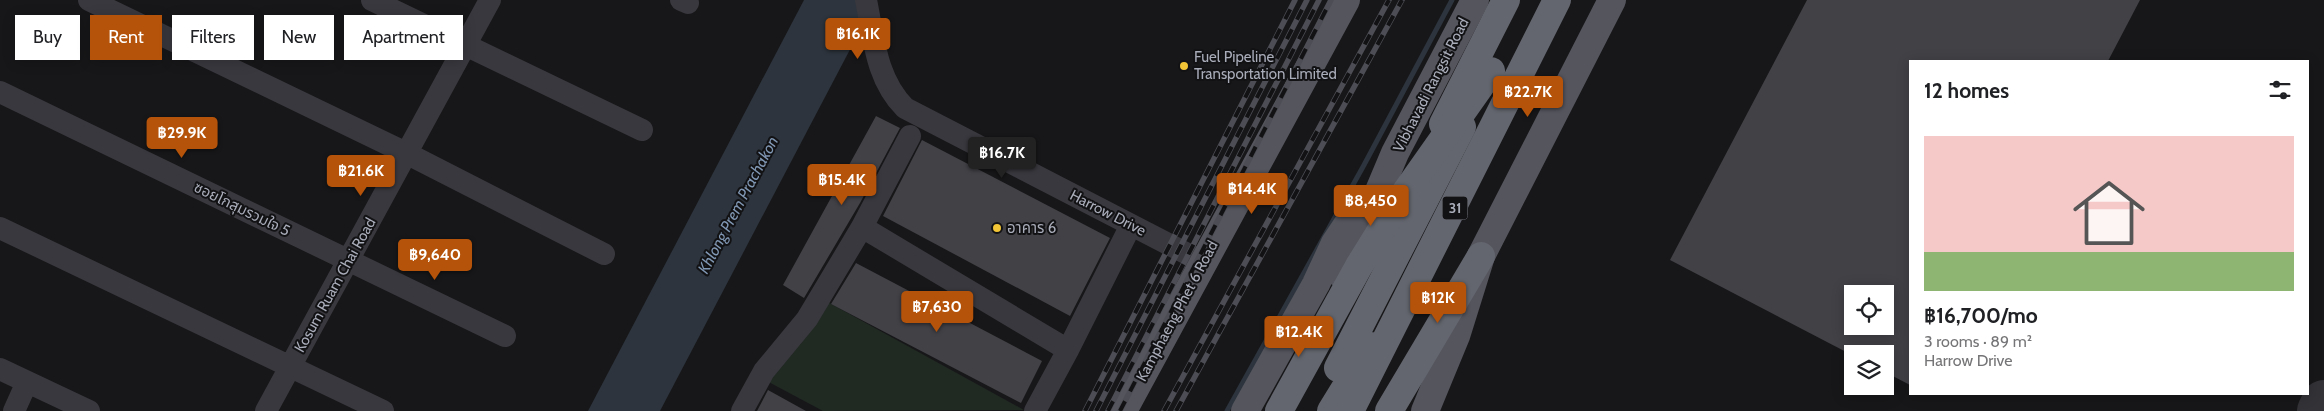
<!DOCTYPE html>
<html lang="en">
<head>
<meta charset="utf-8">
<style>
	:root { --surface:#fff; --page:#f6f6f6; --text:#202124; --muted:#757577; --accent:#b45309 }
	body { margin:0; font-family:Cabin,"Noto Sans Thai",sans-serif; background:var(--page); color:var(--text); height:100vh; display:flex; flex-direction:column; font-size:19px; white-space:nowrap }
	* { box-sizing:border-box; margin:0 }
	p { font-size:16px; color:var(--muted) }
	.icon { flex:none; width:28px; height:28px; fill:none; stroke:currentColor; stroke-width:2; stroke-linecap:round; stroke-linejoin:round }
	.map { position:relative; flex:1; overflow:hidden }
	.panel { position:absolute; left:1909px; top:60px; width:400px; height:335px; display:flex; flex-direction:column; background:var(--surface); border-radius:0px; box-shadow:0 2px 12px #0003 }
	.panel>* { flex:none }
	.guide { position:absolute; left:15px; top:15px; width:475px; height:45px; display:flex; gap:10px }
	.fabs { position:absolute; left:1844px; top:285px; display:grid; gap:10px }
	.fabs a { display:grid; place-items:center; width:50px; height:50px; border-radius:0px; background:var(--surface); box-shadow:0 2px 12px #0003; font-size:25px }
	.price { position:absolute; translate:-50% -42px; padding:0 11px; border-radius:5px; background:var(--accent); color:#fff; font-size:16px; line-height:32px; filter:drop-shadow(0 1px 2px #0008) }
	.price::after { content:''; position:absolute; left:50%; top:30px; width:15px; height:11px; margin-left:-8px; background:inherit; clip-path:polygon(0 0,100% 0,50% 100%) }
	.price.selected { background:#222; color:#fff }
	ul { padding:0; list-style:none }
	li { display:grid; align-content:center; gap:10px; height:265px; padding:0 15px }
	li span { display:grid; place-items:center; height:155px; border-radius:0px; color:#555 }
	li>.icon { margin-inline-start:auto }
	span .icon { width:90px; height:90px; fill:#fffc; stroke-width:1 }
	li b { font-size:21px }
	h2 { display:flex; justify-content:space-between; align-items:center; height:60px; padding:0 15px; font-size:21px }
	.chip { padding:0 18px; border-radius:0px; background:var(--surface); box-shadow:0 2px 12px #0003; font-size:18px; line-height:45px }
	.chip.selected { background:var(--accent); color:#fff }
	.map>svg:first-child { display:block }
</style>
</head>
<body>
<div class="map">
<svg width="2324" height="411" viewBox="0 0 2324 411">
	<rect width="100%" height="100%" fill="#171719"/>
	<path fill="#212923" d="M 824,300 L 1024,410 L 823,411 L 763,379 Z"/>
	<path fill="#2d343d" d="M 804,0 L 876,0 L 660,411 L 588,411 Z"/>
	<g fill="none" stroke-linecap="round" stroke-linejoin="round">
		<path stroke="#2d343d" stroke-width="5" d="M 1227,411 L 1364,165 L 1452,0"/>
		<path stroke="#323237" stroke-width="46" d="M 2320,411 L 2324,403"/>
	</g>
	<path fill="#414146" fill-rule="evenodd" d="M 1807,0 L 2140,0 L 2108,61 L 1910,61 L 1910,385 L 1885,372 L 1885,354 L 1850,354 L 1670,260 ZM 1852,294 L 1885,294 L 1885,326 L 1852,326 Z
		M 876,116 L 900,128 L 860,203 L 804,298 L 783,285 Z
		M 922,140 L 1110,238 L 1070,316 L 883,216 Z
		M 856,263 L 1042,361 L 1021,403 L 831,304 Z
		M 768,390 L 806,411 L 757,411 Z"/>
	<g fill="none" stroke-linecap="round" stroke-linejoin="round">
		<path stroke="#38383e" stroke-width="22" d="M 89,0 L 406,153 L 604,254
			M 372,0 L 642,130
			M 681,0 L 688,3
			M 866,0 C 874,39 876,79 905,108 L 1203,262
			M 0,92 L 505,336
			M 862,227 L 1068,350
			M 0,228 L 383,411
			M 0,369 L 89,411
			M 14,411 L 27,382
			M 266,411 L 490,0
			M 742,411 L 764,371 L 807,319 L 816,304 L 862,227 L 910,136
			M 1035,411 L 1068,350 L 1131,225"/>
		<path stroke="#54555d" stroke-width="28" d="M 1341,274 L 1355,248 L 1395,153 L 1475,0
			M 1123,411 L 1346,0
			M 1245,411 L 1316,284 L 1335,243 L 1361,204
			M 1425,411 L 1456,336 L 1481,256 L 1612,0"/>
		<path stroke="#64666f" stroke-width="28" d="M 1443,124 L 1506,0
			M 1338,368 L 1462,127
			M 1331,411 L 1371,346
			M 1389,411 L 1481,256"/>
		<defs>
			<path id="rail" d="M 1085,411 L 1295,0
				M 1096,411 L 1307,0
				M 1108,411 L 1319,0
				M 1120,411 L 1331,0
				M 1164,411 L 1389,0
				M 1176,411 L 1402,0"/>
		</defs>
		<use href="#rail" stroke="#4d4e55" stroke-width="5.5"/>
		<use href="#rail" stroke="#121214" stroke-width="4" stroke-dasharray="11" stroke-linecap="butt"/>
		<path stroke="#64666f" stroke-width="28" d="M 1279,411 L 1359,266 L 1400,200 L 1491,71
			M 1350,411 L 1557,0"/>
	</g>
	<g fill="#f2c536" stroke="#121214" stroke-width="2">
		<circle cx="1184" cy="66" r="5"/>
		<circle cx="997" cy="228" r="5"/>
	</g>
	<g text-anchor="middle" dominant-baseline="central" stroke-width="4" stroke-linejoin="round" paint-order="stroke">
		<rect fill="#121214" stroke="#7c7e88" stroke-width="1" x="1442.5" y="196.5" width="25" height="23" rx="4"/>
		<g font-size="14" font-weight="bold" fill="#a9acb9">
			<text x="1455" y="208">31</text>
		</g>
		<g font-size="15" fill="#a9acb9" stroke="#121214" text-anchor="start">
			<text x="1194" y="57">Fuel Pipeline<tspan x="1194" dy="17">Transportation Limited</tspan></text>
			<text x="1007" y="228">อาคาร 6</text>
		</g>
		<g font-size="15" fill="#a9acb9" stroke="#121214">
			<text transform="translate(1431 85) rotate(-63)">Vibhavadi Rangsit Road</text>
			<text transform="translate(242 209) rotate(26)">ซอยโกสุมรวมใจ 5</text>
			<text transform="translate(1108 213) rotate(27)">Harrow Drive</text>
			<text transform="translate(335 285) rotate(-61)">Kosum Ruam Chai Road</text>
			<text transform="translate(1177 311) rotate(-62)">Kamphaeng Phet 6 Road</text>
		</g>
		<g font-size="16" font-style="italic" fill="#8097b3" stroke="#121214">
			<text transform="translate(738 205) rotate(-62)">Khlong Prem Prachakon</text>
		</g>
	</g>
</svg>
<div class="fabs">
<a><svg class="icon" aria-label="locate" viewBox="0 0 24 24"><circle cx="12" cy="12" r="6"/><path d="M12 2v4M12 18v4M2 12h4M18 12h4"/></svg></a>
<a><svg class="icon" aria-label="layers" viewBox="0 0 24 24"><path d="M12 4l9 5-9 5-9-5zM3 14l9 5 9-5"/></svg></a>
</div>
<b class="price" style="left:858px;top:60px">฿16.1K</b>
<b class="price" style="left:1528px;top:118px">฿22.7K</b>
<b class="price" style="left:182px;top:159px">฿29.9K</b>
<b class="price selected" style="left:1002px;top:179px">฿16.7K</b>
<b class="price" style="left:361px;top:197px">฿21.6K</b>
<b class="price" style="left:842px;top:206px">฿15.4K</b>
<b class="price" style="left:1252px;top:215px">฿14.4K</b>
<b class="price" style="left:1371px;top:227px">฿8,450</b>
<b class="price" style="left:435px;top:281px">฿9,640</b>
<b class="price" style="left:1438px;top:324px">฿12K</b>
<b class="price" style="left:937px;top:333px">฿7,630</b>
<b class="price" style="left:1299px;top:358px">฿12.4K</b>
<div class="guide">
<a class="chip">Buy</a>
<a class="chip selected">Rent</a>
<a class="chip">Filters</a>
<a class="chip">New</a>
<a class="chip">Apartment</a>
</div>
<section class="panel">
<h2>12 homes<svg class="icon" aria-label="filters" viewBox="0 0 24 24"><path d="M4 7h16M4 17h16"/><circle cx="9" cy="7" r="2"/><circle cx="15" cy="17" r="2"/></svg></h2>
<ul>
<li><span style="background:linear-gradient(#f6c9c9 75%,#8fb573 0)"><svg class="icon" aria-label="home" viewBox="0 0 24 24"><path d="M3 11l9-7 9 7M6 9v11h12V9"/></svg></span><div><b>฿16,700/mo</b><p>3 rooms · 89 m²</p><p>Harrow Drive</p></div></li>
</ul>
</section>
</div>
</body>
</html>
